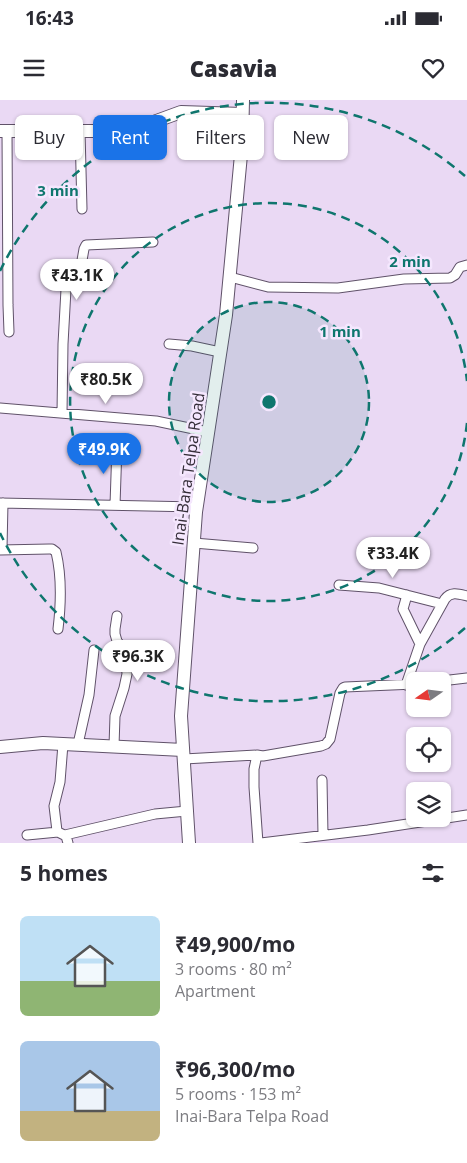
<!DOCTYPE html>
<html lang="en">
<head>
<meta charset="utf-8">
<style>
	:root { --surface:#fff; --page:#f7f7f7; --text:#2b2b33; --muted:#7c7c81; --accent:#1a73e8 }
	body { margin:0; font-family:"Open Sans",sans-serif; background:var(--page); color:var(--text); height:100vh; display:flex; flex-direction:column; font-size:19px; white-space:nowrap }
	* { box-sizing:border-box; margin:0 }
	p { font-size:16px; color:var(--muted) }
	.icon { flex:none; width:28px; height:28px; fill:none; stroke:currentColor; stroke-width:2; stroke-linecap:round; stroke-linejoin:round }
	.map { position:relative; height:743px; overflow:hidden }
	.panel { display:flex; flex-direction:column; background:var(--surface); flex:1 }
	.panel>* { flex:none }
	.top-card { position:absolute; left:15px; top:15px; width:438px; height:45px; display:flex; gap:10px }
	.needle { width:32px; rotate:256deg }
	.controls { position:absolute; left:406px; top:572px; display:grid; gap:10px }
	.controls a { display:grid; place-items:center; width:45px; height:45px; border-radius:8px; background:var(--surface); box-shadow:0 1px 4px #0004; font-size:25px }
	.price { position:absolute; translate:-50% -42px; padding:0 11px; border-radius:18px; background:#fff; color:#222; font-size:16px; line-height:32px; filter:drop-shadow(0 1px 2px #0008) }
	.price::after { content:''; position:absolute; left:50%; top:30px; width:15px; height:11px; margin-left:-8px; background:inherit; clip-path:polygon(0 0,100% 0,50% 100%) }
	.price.active { background:var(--accent); color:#fff }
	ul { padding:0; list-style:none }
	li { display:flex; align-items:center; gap:15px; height:125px; padding:0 20px }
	li span { display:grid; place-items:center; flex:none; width:140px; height:100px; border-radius:8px; color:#555 }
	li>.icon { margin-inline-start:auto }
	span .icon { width:60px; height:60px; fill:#fffc; stroke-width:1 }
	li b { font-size:21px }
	h2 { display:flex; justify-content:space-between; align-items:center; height:60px; padding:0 20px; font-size:21px }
	.pill { padding:0 18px; border-radius:8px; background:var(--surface); box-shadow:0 1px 4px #0004; font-size:18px; line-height:45px }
	.pill.active { background:var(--accent); color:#fff }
	.status { display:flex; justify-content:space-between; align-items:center; height:35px; padding:0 25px; background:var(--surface); direction:ltr }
	.status svg { height:14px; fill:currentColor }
	header { display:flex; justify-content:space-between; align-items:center; height:65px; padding:0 20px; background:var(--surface); font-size:22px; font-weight:800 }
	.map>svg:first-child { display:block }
</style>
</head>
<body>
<div class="status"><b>16:43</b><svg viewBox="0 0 49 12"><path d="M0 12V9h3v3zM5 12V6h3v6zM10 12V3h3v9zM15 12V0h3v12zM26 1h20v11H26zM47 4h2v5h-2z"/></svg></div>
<header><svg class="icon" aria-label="menu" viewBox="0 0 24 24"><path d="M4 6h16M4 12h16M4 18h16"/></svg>Casavia<svg class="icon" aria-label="heart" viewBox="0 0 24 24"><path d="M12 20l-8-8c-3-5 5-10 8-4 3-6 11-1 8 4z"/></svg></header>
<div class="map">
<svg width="467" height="743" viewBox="0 0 467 743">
	<rect width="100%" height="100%" fill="#ead9f4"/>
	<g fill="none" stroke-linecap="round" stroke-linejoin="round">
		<defs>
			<path id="street" d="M 7,31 L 8,205 L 9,232
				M 80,31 L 82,109
				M 230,177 L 268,187 L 338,188 L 404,179 L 450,178 L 455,175 L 460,167 L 467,165
				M 169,244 L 192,246 L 220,252
				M 0,308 L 156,321 L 208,332
				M 62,313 L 63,244 L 67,171 L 70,169 L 81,166 L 84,149 L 86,145 L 153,142
				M 0,403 L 197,407
				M 115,405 L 117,346
				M 194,443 L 253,448
				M 2,449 L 3,403
				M 0,450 L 49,449 L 52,449 L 56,452 C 62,477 61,504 58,529
				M 339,485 L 379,488 L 442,504
				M 407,495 L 403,509 L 420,544
				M 441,581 L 467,578
				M 406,585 L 420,544 L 445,499 C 451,491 459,494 467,496
				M 63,644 L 60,682 L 54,706 L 57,731 L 58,732 L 66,736 L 68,743
				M 78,644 L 89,595 L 94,550
				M 114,646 L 115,616 L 124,588 L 127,574 L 126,562 L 125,552 L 117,541 L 115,534 L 115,529 L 117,516
				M 184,659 L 257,655
				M 322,680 L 323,735
				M 27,735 L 58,732
				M 65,735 L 155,714 L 187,711
				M 258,743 L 254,687 L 254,669 L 257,655 L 263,656 L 321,646 L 326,644 L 330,639 L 340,593 L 343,588 L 345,587 L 415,584
				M 261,743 L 368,730 L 467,715"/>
			<path id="secondary" d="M 0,31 L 129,31 L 181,12 L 242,14
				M 0,647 L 43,643 L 183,650
				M 189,743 L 181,616 L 196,412 L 226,215 L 242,44 L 243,0"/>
		</defs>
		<use href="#street" stroke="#605269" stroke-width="11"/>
		<use href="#secondary" stroke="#605269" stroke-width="14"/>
		<use href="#street" stroke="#fff" stroke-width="9"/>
		<use href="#secondary" stroke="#fff" stroke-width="12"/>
	</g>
	<circle cx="269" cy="302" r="100" fill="#0f766e" fill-opacity=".12"/>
	<g fill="none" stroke="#0f766e" stroke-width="2.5" stroke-dasharray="9 6">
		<circle cx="269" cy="302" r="100"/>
		<path d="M467 323A199 199 0 1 1 467 281"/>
		<path d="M465 528A299 299 0 0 1 0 433M0 171A299 299 0 0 1 465 76"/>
	</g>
	<g text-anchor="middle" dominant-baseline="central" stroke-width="5" stroke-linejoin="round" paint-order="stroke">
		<g font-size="16" fill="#352e39" stroke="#f5e7fe">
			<text transform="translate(188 369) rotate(-82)">Inai-Bara Telpa Road</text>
		</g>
	</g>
	<circle cx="269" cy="302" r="8" fill="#0f766e" stroke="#f5e7fe" stroke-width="2.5"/>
	<g font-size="15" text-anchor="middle" font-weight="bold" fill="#0f766e" stroke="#f5e7fe" stroke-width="5" stroke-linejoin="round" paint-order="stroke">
		<text x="58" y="96">3 min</text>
		<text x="410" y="167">2 min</text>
		<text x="340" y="237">1 min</text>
	</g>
</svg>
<div class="controls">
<a><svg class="needle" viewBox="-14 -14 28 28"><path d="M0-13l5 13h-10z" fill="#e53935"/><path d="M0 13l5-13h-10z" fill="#7c7c81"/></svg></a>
<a><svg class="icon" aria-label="locate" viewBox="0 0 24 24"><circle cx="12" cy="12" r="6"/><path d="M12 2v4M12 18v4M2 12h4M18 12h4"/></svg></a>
<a><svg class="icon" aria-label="layers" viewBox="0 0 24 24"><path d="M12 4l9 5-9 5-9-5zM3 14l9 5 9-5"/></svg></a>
</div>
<b class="price" style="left:77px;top:201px">₹43.1K</b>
<b class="price" style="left:106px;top:305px">₹80.5K</b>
<b class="price active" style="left:104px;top:375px">₹49.9K</b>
<b class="price" style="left:393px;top:479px">₹33.4K</b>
<b class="price" style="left:138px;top:582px">₹96.3K</b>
<div class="top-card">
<a class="pill">Buy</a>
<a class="pill active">Rent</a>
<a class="pill">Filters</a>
<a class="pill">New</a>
</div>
</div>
<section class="panel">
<h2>5 homes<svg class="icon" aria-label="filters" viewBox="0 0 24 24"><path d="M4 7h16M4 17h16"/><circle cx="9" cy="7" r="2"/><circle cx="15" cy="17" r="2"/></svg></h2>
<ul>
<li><span style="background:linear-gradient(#bfe0f5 65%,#8fb573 0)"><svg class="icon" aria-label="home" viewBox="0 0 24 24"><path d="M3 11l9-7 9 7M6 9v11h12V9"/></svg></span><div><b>₹49,900/mo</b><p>3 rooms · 80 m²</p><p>Apartment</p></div></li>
<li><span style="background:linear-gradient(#a9c7e8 70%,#c2b280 0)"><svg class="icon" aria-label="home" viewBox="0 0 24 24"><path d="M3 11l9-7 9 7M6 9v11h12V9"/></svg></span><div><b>₹96,300/mo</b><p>5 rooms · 153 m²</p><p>Inai-Bara Telpa Road</p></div></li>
</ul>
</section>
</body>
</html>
